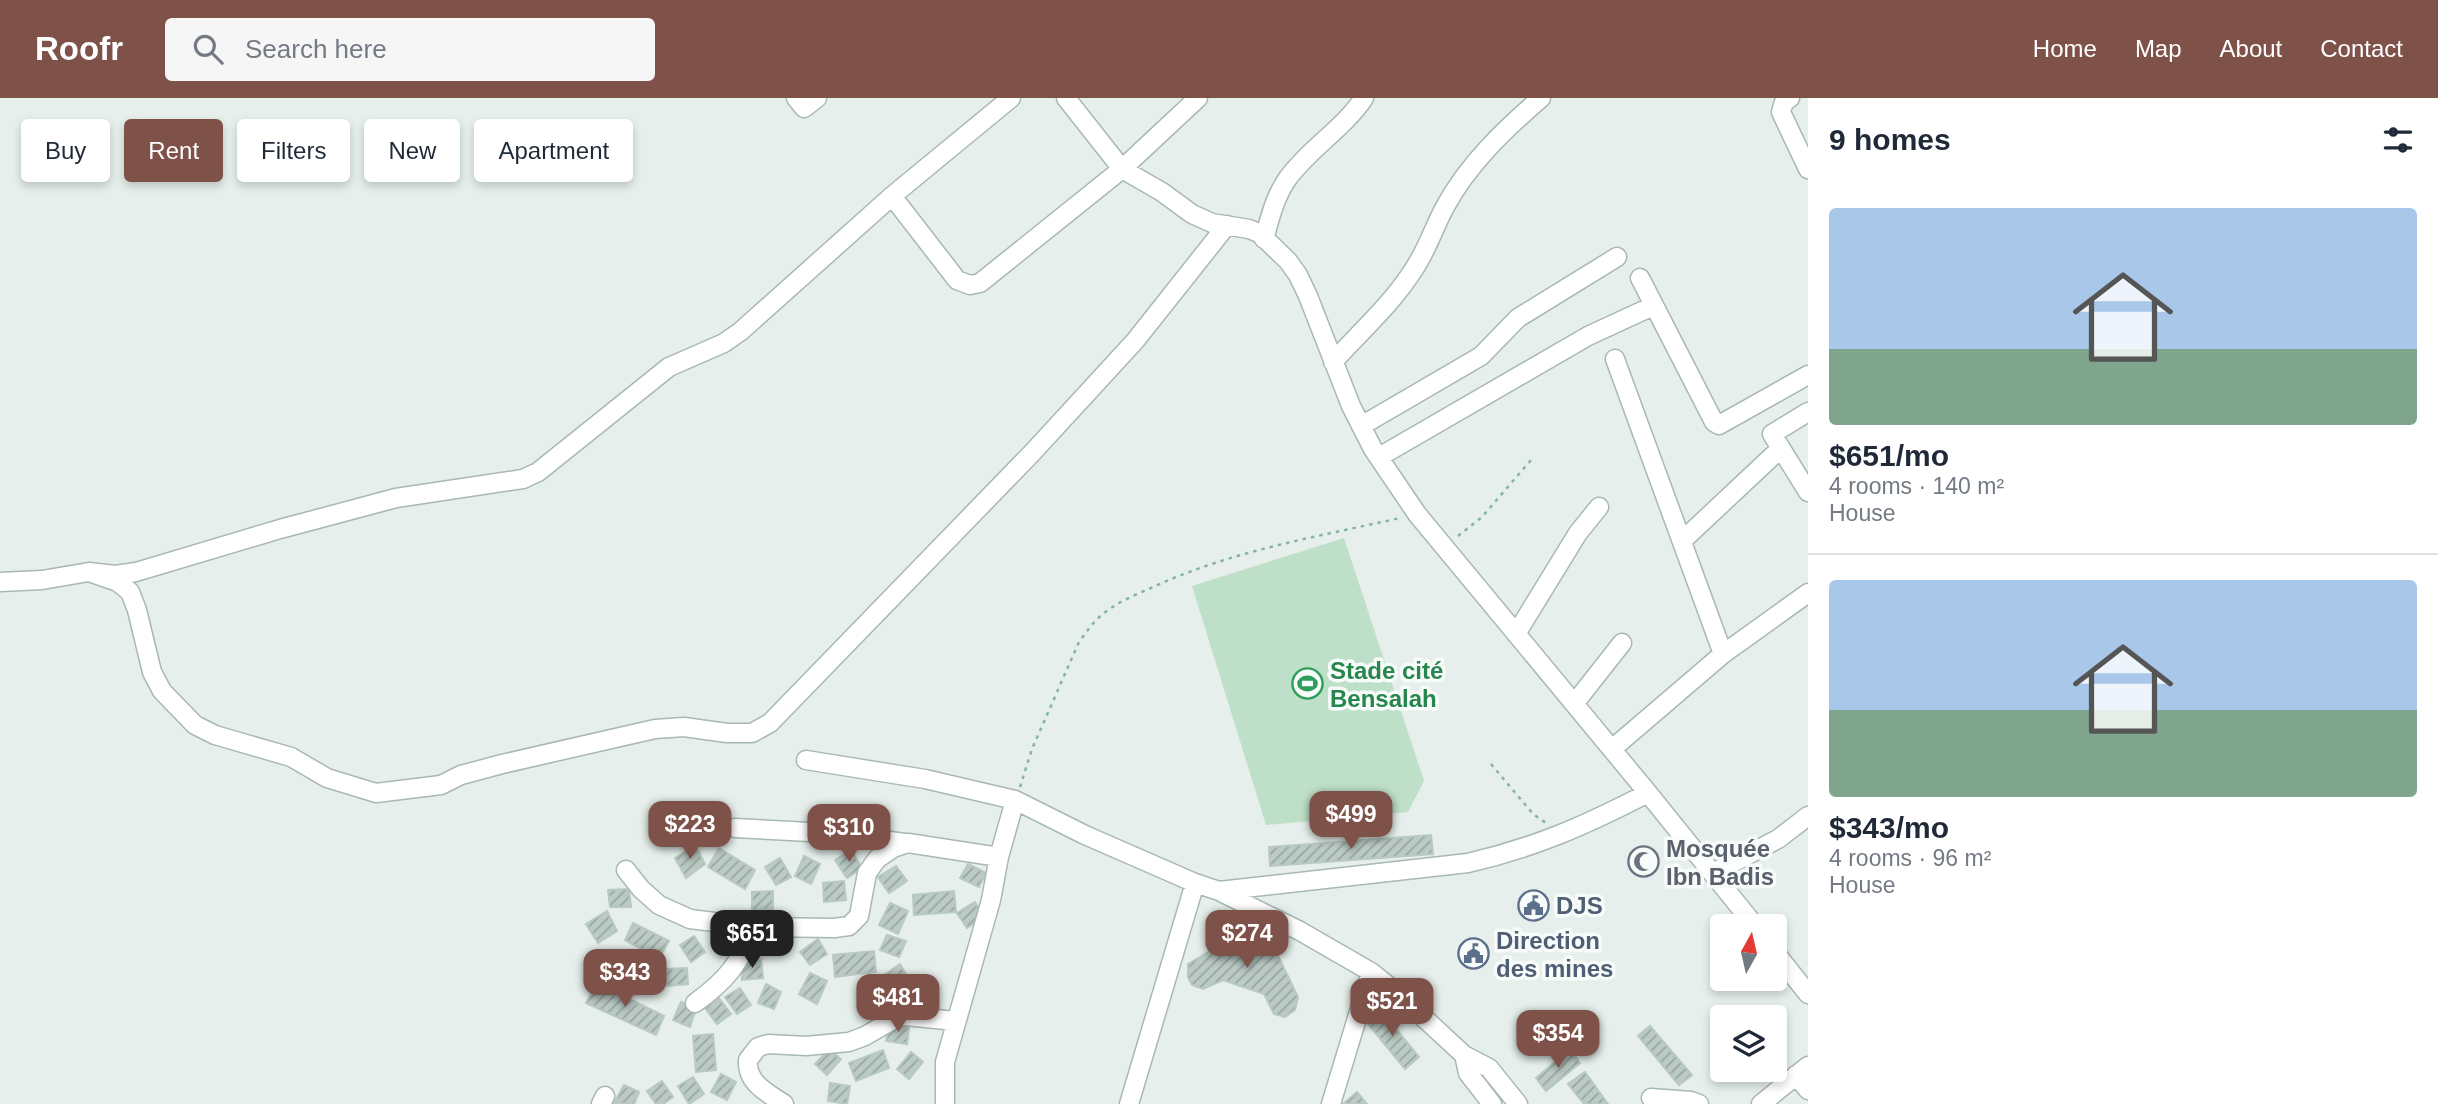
<!DOCTYPE html>
<html lang="en">
<head>
<meta charset="utf-8">
<style>
	:root { --surface:#fff; --page:#f6f6f7; --text:#1f2937; --muted:#747a83; --line:#e0e1e3; --accent:#7f5249 }
	body { margin:0; font-family:Arial,sans-serif; background:var(--page); color:var(--text); height:100vh; display:flex; flex-direction:column; font-size:26px; white-space:nowrap }
	* { box-sizing:border-box; margin:0 }
	p { font-size:23px; color:var(--muted) }
	.icon { flex:none; width:38px; height:38px; fill:none; stroke:currentColor; stroke-width:2; stroke-linecap:round; stroke-linejoin:round }
	.map { position:relative; flex:1; overflow:hidden }
	.details { display:flex; flex-direction:column; background:var(--surface); width:630px }
	.details>* { flex:none }
	.banner { position:absolute; left:21px; top:21px; width:665px; height:63px; display:flex; gap:14px }
	.needle { width:46px; rotate:8deg }
	.controls { position:absolute; left:1710px; top:816px; display:grid; gap:14px }
	.controls a { display:grid; place-items:center; width:77px; height:77px; border-radius:7px; background:var(--surface); box-shadow:0 4px 10px #0003; font-size:35px }
	.price { position:absolute; translate:-50% -60px; padding:0 16px; border-radius:14px; background:var(--accent); color:#fff; font-size:23px; line-height:46px; filter:drop-shadow(0 2px 4px #0008) }
	.price::after { content:''; position:absolute; left:50%; top:42px; width:21px; height:16px; margin-left:-10px; background:inherit; clip-path:polygon(0 0,100% 0,50% 100%) }
	.price.on { background:#222; color:#fff }
	ul { padding:0; list-style:none }
	li { display:grid; align-content:center; gap:14px; height:371px; padding:0 21px }
	li+li { border-top:2px solid var(--line) }
	li span { display:grid; place-items:center; height:217px; border-radius:7px; color:#555 }
	li>.icon { margin-inline-start:auto }
	span .icon { width:126px; height:126px; fill:#fffc; stroke-width:1 }
	li b { font-size:30px }
	h2 { display:flex; justify-content:space-between; align-items:center; height:84px; padding:0 21px; font-size:30px }
	.pill { padding:0 24px; border-radius:7px; background:var(--surface); box-shadow:0 4px 10px #0003; font-size:24px; line-height:63px }
	.pill.on { background:var(--accent); color:#fff }
	header { display:flex; align-items:center; gap:42px; box-sizing:border-box; height:98px; padding:0 35px; background:var(--accent); color:#fff }
	header strong { font-size:33px }
	nav { display:flex; gap:38px; margin-inline-start:auto; font-size:24px }
	.search { width:490px; height:63px; background:var(--page); display:flex; align-items:center; gap:18px; box-sizing:border-box; padding:0 24px; border-radius:7px; color:var(--muted); font-size:26px }
	main { display:flex; flex:1; min-height:0 }
	.map>svg:first-child { display:block }
</style>
</head>
<body>
<header>
<strong>Roofr</strong>
<div class="search"><svg class="icon" aria-label="search" viewBox="0 0 24 24"><circle cx="10" cy="10" r="6"/><path d="M15 15l6 6"/></svg>Search here</div>
<nav><a>Home</a><a>Map</a><a>About</a><a>Contact</a></nav>
</header>
<main>
<div class="map">
<svg width="1808" height="1006" viewBox="0 0 1808 1006">
	<defs>
		<pattern id="building-hatch" width="6" height="6" patternUnits="userSpaceOnUse" patternTransform="scale(1.75)"><rect width="6" height="6" fill="#bbcac4"/><path d="M-1 1l2-2M0 6l6-6M5 7l2-2" fill="none" stroke="#98a6a0"/></pattern>
	</defs>
	<rect width="100%" height="100%" fill="#e6efeb"/>
	<path fill="#bfe0c8" d="M 1344,440 L 1424,683 L 1408,714 L 1266,727 L 1192,488 Z"/>
	<path fill="url(#building-hatch)" stroke="#b8c9c2" stroke-width="2" d="M 707,721 L 708,740 L 689,741 L 687,722 Z
		M 1431,737 L 1433,756 L 1270,768 L 1269,749 Z
		M 695,747 L 705,766 L 686,780 L 675,760 Z
		M 719,750 L 755,772 L 745,791 L 708,769 Z
		M 851,752 L 862,770 L 847,780 L 835,762 Z
		M 804,758 L 820,766 L 811,786 L 795,778 Z
		M 780,760 L 791,779 L 776,787 L 765,769 Z
		M 968,766 L 986,775 L 979,789 L 960,780 Z
		M 896,768 L 907,783 L 889,795 L 878,779 Z
		M 844,783 L 846,802 L 824,804 L 823,785 Z
		M 629,791 L 631,809 L 610,809 L 608,792 Z
		M 773,793 L 773,811 L 752,812 L 752,794 Z
		M 954,793 L 956,814 L 914,817 L 913,797 Z
		M 975,804 L 984,819 L 967,830 L 957,815 Z
		M 890,805 L 908,813 L 898,836 L 879,827 Z
		M 607,813 L 617,833 L 598,845 L 586,826 Z
		M 633,825 L 669,843 L 659,861 L 625,842 Z
		M 1247,831 L 1269,839 L 1298,899 L 1295,912 L 1285,919 L 1274,916 L 1264,896 L 1223,882 L 1203,891 L 1192,887 L 1188,879 L 1188,866 Z
		M 887,837 L 906,843 L 899,859 L 880,852 Z
		M 694,838 L 705,854 L 691,864 L 680,847 Z
		M 818,841 L 827,856 L 810,867 L 800,854 Z
		M 874,853 L 876,874 L 835,879 L 833,857 Z
		M 761,862 L 763,880 L 742,882 L 741,863 Z
		M 900,866 L 909,881 L 892,893 L 883,878 Z
		M 687,870 L 688,886 L 667,888 L 666,871 Z
		M 810,875 L 827,883 L 817,906 L 799,896 Z
		M 597,885 L 664,918 L 656,937 L 586,905 Z
		M 766,886 L 781,894 L 774,911 L 758,905 Z
		M 740,890 L 751,907 L 737,916 L 725,899 Z
		M 719,900 L 731,916 L 717,926 L 705,910 Z
		M 681,904 L 696,910 L 690,929 L 673,922 Z
		M 1378,909 L 1419,959 L 1405,971 L 1364,921 Z
		M 889,926 L 909,929 L 907,946 L 886,943 Z
		M 1650,928 L 1692,977 L 1679,987 L 1638,938 Z
		M 713,936 L 716,972 L 696,974 L 693,938 Z
		M 829,951 L 841,961 L 827,977 L 815,966 Z
		M 1570,951 L 1580,965 L 1546,993 L 1536,980 Z
		M 883,952 L 889,970 L 856,983 L 849,965 Z
		M 911,954 L 923,964 L 909,981 L 897,971 Z
		M 1585,974 L 1608,1006 L 1584,1006 L 1568,986 Z
		M 721,976 L 736,984 L 727,1002 L 711,994 Z
		M 693,979 L 704,996 L 689,1006 L 678,988 Z
		M 662,983 L 673,999 L 663,1006 L 656,1006 L 647,993 Z
		M 830,985 L 850,988 L 847,1006 L 828,1003 Z
		M 624,987 L 639,994 L 634,1006 L 614,1005 Z
		M 1357,994 L 1367,1006 L 1343,1006 Z"/>
	<g fill="none" stroke-linecap="round" stroke-linejoin="round">
		<defs>
			<path id="minor" d="M 796,0 L 804,10 L 817,0
				M 1066,0 L 1122,71 L 1162,94 L 1192,116 L 1212,125 L 1249,131 L 1259,135 L 1288,163 L 1298,177 L 1308,198 L 1351,308 L 1373,351 L 1417,416 L 1648,695 L 1755,828
				M 1790,0 L 1784,4 L 1781,14 L 1808,71
				M 892,98 L 957,182 L 970,187 L 980,185 L 1122,71 L 1198,0
				M 1264,141 C 1270,120 1275,98 1288,80 C 1310,50 1343,31 1364,0
				M 1640,180 L 1714,324 L 1719,327 L 1808,277
				M 1615,261 L 1723,556
				M 1333,264 C 1360,234 1392,206 1414,171 C 1427,152 1434,129 1445,109 C 1468,66 1505,31 1541,0
				M 1808,314 L 1772,336 L 1808,394
				M 1361,328 L 1481,258 L 1518,220 L 1617,159
				M 1379,359 L 1588,238 L 1653,208
				M 1682,443 L 1780,351
				M 89,474 L 118,484 L 130,494 L 137,512 L 152,574 L 162,593 L 195,627 L 215,637 L 291,659 L 327,680 L 376,695 L 441,687 L 461,677 L 502,666 L 655,631 L 684,629 L 727,635 L 752,635 L 770,625 L 1032,355 L 1135,243 L 1227,127
				M 0,484 L 42,482 L 89,474 L 115,477 L 136,474 L 280,431 L 396,400 L 523,381 L 538,374 L 669,269 L 724,245 L 741,233 L 892,98 L 1011,0
				M 1516,536 L 1578,435 L 1599,409
				M 1574,606 L 1622,545
				M 1612,651 L 1723,556 L 1808,495
				M 806,662 L 925,681 L 1015,702 L 1085,737 L 1195,785 L 1219,793 L 1300,833 L 1371,874 L 1397,895 L 1464,957 L 1489,970 L 1518,1006
				M 735,730 L 829,735 L 905,745
				M 626,772 L 641,791 L 659,807 L 690,821 L 754,829 L 834,830 L 849,828 L 859,818 L 867,775 L 877,761 L 893,750 L 908,745 L 999,759
				M 1713,775 L 1778,741 L 1808,718
				M 1219,793 L 1468,765 C 1537,749 1586,727 1648,695
				M 1774,853 L 1808,896
				M 695,905 C 727,882 740,865 754,829
				M 1464,957 L 1468,975 L 1492,1006
				M 1796,977 L 1808,992
				M 1651,1000 L 1691,1003 L 1699,1006
				M 601,1006 L 605,998
				M 784,1006 C 768,995 746,985 748,962 L 758,949 L 768,946 L 806,948 L 849,944 L 865,938 L 896,920 L 906,918 L 955,923
				M 945,1006 L 945,964 L 991,802 L 999,759 L 1015,702
				M 1129,1006 L 1195,785
				M 1331,1006 L 1371,874
				M 1761,1006 L 1808,968"/>
		</defs>
		<use href="#minor" stroke="#a8b8b2" stroke-width="21"/>
		<path stroke="#86b3a5" stroke-width="2.5" stroke-dasharray="3.5 5" stroke-linecap="butt" d="M 1458,438 L 1482,419 L 1531,362
			M 1491,666 L 1533,716 L 1546,725
			M 1020,689 L 1032,651 L 1079,544 C 1087,533 1094,523 1104,515 C 1118,504 1135,497 1151,490 C 1230,453 1316,439 1400,420"/>
		<use href="#minor" stroke="#fff" stroke-width="18"/>
	</g>
	<defs>
		<symbol id="stadium-ring" viewBox="-11 -11 22 22"><circle r="9.5" fill="#f7fbf9" stroke="#2e9e5b" stroke-width="1.5"/><path d="M0-5a6.5 5 0 1 0 0 10a6.5 5 0 1 0 0-10ZM-3.5-1.8h7v3.6h-7Z" fill="#2e9e5b"/></symbol>
		<symbol id="mosque-ring" viewBox="-11 -11 22 22"><circle r="9.5" fill="#f7fbf9" stroke="#6b7280" stroke-width="1.5"/><path d="M3.5-4.9A6 6 0 1 0 3.5 4.9A5 5 0 1 1 3.5-4.9Z" fill="#6b7280"/></symbol>
		<symbol id="civic-ring" viewBox="-11 -11 22 22"><circle r="9.5" fill="#f7fbf9" stroke="#5c6f8a" stroke-width="1.5"/><path d="M-.6-6.5H3V-4.5H.6V-3L4-1V1h2V6H-6V1h2V-1L-.6-3ZM-1.2 2.5V6h2.4V2.5Z" fill="#5c6f8a"/></symbol>
	</defs>
	<g fill-rule="evenodd">
		<use href="#stadium-ring" x="1290" y="568" width="35" height="35"/>
		<use href="#mosque-ring" x="1626" y="746" width="35" height="35"/>
		<use href="#civic-ring" x="1516" y="790" width="35" height="35"/>
		<use href="#civic-ring" x="1456" y="838" width="35" height="35"/>
	</g>
	<g text-anchor="middle" dominant-baseline="central" stroke-width="7" stroke-linejoin="round" paint-order="stroke">
		<g font-size="24" font-weight="bold" fill="#27864d" stroke="#f7fbf9" text-anchor="start">
			<text x="1330" y="572">Stade cité<tspan x="1330" dy="28">Bensalah</tspan></text>
		</g>
		<g font-size="24" font-weight="bold" fill="#5b616d" stroke="#f7fbf9" text-anchor="start">
			<text x="1666" y="750">Mosquée<tspan x="1666" dy="28">Ibn Badis</tspan></text>
		</g>
		<g font-size="24" font-weight="bold" fill="#4e5e75" stroke="#f7fbf9" text-anchor="start">
			<text x="1556" y="807">DJS</text>
			<text x="1496" y="842">Direction<tspan x="1496" dy="28">des mines</tspan></text>
		</g>
	</g>
</svg>
<div class="controls">
<a><svg class="needle" viewBox="-14 -14 28 28"><path d="M0-13l5 13h-10z" fill="#e53935"/><path d="M0 13l5-13h-10z" fill="#747a83"/></svg></a>
<a><svg class="icon" aria-label="layers" viewBox="0 0 24 24"><path d="M12 4l9 5-9 5-9-5zM3 14l9 5 9-5"/></svg></a>
</div>
<b class="price" style="left:1351px;top:753px">$499</b>
<b class="price" style="left:690px;top:763px">$223</b>
<b class="price" style="left:849px;top:766px">$310</b>
<b class="price on" style="left:752px;top:872px">$651</b>
<b class="price" style="left:1247px;top:872px">$274</b>
<b class="price" style="left:625px;top:911px">$343</b>
<b class="price" style="left:898px;top:936px">$481</b>
<b class="price" style="left:1392px;top:940px">$521</b>
<b class="price" style="left:1558px;top:972px">$354</b>
<div class="banner">
<a class="pill">Buy</a>
<a class="pill on">Rent</a>
<a class="pill">Filters</a>
<a class="pill">New</a>
<a class="pill">Apartment</a>
</div>
</div>
<section class="details">
<h2>9 homes<svg class="icon" aria-label="filters" viewBox="0 0 24 24"><path d="M4 7h16M4 17h16"/><circle cx="9" cy="7" r="2"/><circle cx="15" cy="17" r="2"/></svg></h2>
<ul>
<li><span style="background:linear-gradient(#a9c7e8 65%,#7fa58c 0)"><svg class="icon" aria-label="home" viewBox="0 0 24 24"><path d="M3 11l9-7 9 7M6 9v11h12V9"/></svg></span><div><b>$651/mo</b><p>4 rooms · 140 m²</p><p>House</p></div></li>
<li><span style="background:linear-gradient(#a9c7e8 60%,#7fa58c 0)"><svg class="icon" aria-label="home" viewBox="0 0 24 24"><path d="M3 11l9-7 9 7M6 9v11h12V9"/></svg></span><div><b>$343/mo</b><p>4 rooms · 96 m²</p><p>House</p></div></li>
</ul>
</section>
</main>
</body>
</html>
